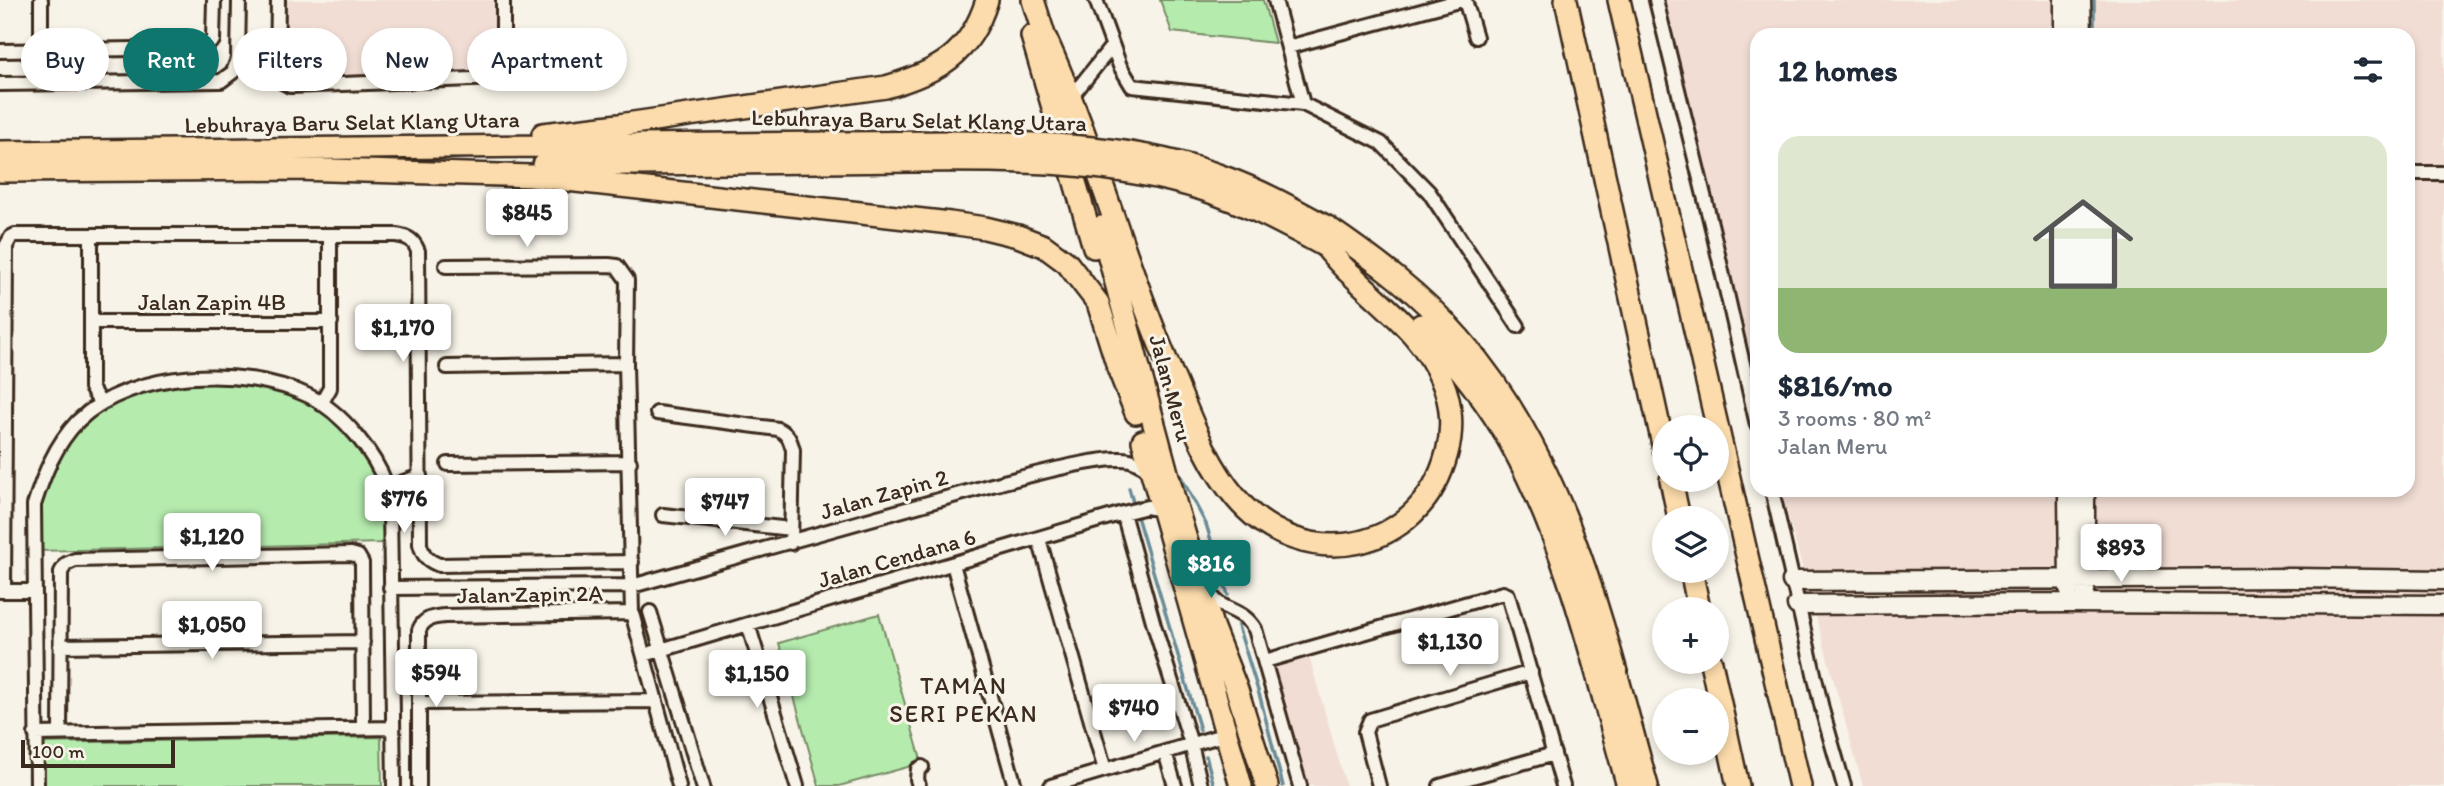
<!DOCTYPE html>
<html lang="en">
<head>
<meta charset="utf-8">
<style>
	:root { --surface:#fff; --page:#f2f2f3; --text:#1f2937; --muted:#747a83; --line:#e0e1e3; --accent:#0f766e }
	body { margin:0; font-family:Itim,sans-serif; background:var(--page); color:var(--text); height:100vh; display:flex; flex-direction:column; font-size:26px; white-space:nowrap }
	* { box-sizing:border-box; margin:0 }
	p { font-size:23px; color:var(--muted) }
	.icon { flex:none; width:38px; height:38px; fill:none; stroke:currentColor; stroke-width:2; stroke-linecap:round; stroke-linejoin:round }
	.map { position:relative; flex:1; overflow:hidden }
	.side { position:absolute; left:1750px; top:28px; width:665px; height:469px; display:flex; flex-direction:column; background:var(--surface); border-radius:21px; box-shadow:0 4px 10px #0003 }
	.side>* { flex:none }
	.top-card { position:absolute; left:21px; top:28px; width:665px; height:63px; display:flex; gap:14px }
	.tools { position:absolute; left:1652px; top:415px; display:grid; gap:14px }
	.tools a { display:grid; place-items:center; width:77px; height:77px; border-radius:50%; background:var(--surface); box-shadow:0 4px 10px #0003; font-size:35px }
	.scale { position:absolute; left:21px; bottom:18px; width:154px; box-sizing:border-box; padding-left:7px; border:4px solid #3b2a1e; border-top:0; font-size:19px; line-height:24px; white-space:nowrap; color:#3b2a1e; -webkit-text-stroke:5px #f7f3e8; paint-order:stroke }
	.price { position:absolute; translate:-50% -60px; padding:0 16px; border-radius:7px; background:#fff; color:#222; font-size:23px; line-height:46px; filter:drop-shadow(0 2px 4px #0008) }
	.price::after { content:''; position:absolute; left:50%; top:42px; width:21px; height:16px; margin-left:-10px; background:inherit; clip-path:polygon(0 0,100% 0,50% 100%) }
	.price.current { background:var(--accent); color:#fff }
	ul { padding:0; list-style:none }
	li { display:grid; align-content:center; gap:14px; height:371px; padding:0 28px }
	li+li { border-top:2px solid var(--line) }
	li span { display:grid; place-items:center; height:217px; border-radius:21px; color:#555 }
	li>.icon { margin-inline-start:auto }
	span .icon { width:126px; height:126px; fill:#fffc; stroke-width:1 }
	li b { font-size:30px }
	h2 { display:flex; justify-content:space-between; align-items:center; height:84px; padding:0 28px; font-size:30px }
	.pill { padding:0 24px; border-radius:32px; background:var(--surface); box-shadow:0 4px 10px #0003; font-size:24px; line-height:63px }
	.pill.current { background:var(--accent); color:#fff }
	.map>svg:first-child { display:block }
</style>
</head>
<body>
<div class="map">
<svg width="2444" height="786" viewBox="0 0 2444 786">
	<rect width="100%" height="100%" fill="#f7f3e8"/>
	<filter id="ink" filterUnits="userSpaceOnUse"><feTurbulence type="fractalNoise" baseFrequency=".0143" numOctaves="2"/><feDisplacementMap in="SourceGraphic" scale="14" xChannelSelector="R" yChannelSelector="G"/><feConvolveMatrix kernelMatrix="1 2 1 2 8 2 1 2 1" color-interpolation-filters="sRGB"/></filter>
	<g filter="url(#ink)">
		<path fill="#f1ddd4" d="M 282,0 L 499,0 L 499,72 L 283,80 Z
			M 1646,0 L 2444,0 L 2444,786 L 1863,786 L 1781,490 L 2408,490 L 2408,35 L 1757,35 L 1757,402 Z
			M 1308,653 L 1346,786 L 1304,786 L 1270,664 Z"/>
		<path fill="#b5ecae" stroke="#788b66" stroke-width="2" d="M 1160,0 L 1263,0 L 1275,43 L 1172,32 Z
			M 222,380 L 278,387 L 319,407 L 333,417 L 361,448 L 381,490 L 386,509 L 383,543 L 36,551 L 36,505 L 61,447 L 105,407 L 141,388 Z
			M 879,614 L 922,763 L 839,786 L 819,786 L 779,643 Z
			M 381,737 L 382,786 L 41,786 L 39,743 Z"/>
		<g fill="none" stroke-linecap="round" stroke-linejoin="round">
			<path stroke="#6a8c98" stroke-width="3.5" d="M 2094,0 L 2094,35
				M 1179,473 L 1206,524 L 1228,595
				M 1129,488 L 1134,506
				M 1136,513 L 1200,730
				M 1238,626 L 1260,697 L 1283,786
				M 1206,756 L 1214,786"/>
			<defs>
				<path id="street" d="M 278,0 L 277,79 L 290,86 L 499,78 L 502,76 L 503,71 L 503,0
					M 1096,0 L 1120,66 L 1132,86 L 1303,104 L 1381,143 L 1429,192 L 1518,326
					M 1275,0 L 1303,104
					M 1465,0 L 1476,37
					M 1656,0 L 1713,232 L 1757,425
					M 1288,47 L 1462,0
					M 0,51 L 203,48 L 213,40 L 214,0
					M 41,51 L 41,0
					M 0,84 L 221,81 L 233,72 L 238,59 L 239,0
					M 1072,96 L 1112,46
					M 2408,173 L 2444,173
					M 91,235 L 91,388 L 101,404
					M 446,266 L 609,265 L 617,266 L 627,280 L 626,364 L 632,613 L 679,786
					M 93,322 L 331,322
					M 447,367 L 626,364
					M 321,404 L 330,388 L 330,235
					M 657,413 L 778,429 C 788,434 790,439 793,450 L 791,543
					M 448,464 L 630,462
					M 387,488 L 420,476
					M 1772,490 L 1823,713 L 1844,786
					M 1123,513 L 1154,625 L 1191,744 L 1201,786
					M 663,515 L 791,529
					M 1039,539 L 1105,770
					M 953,564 L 1015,786
					M 390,588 L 632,586 L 992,485 C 1021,478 1104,454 1130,460 C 1137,462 1144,467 1150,470
					M 1208,588 C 1217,613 1240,605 1255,629 L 1300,786
					M 0,591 L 35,591
					M 4,591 L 6,246 L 11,237 L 15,235 L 396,235 C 408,237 413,239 418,251 L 420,544 C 423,556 427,560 439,565 L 632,562
					M 650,612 L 703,786
					M 748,624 L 797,786
					M 60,646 L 363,642
					M 644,655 L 1123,513 L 1147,507 L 1162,510
					M 1265,661 L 1503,593 L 1508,595 L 1563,786
					M 419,703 L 655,701
					M 35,734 L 392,728
					M 60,734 L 61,572 L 66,564 L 75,560 L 351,554 L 358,556 L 362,563 L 363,728
					M 1165,752 L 1175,786
					M 37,786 L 34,505 C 44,474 55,445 78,421 C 131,369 245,365 309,396 C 342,412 375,453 387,487 C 389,493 389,501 390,508 L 394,786
					M 419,786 L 419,630 C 424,618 433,617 445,616 L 632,613
					M 919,786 L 917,779 L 918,769 L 922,767
					M 1051,786 L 1226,734
					M 1379,786 L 1365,732 L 1370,720 L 1531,672
					M 1440,786 L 1554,754"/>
				<path id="secondary" d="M 2081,0 L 2082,35
					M 2064,35 L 2064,0
					M 2068,490 L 2069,589
					M 2085,490 L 2085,591
					M 1792,581 L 2294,578 L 2444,580
					M 1797,605 L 2069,603 L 2444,605"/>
				<path id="highway" d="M 1033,0 L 1049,51
					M 1566,0 L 1664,449
					M 1619,0 L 1800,786
					M 1032,36 L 1094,247
					M 1046,39 C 1096,150 1126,269 1175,381 C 1192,422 1207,464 1236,498 C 1302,576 1421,554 1447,453 C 1453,430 1452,403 1442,381 C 1423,334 1388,311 1354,277 C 1343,268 1334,257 1325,246
					M 543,134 L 619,125 L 886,87 C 938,72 970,55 987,0
					M 0,152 L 726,144
					M 544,165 L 731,163
					M 295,169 L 531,176 L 950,223 L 985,228 L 1018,236 L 1044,246 L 1067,263 L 1098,303 L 1119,370 L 1136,413
					M 0,171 L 309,169
					M 1101,227 L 1176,506 L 1212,626 L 1237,690 L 1267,786
					M 1327,227 C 1375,260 1421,294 1460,339 C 1569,463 1604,631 1647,786
					M 1421,325 C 1455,361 1487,400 1511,444 C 1569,550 1595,671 1628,786
					M 1143,441 L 1241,786
					M 1671,480 L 1679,518
					M 1691,570 L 1699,609
					M 1711,662 L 1738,786"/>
			</defs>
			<use href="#street" stroke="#3b2a1e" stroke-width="18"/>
			<use href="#secondary" stroke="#3b2a1e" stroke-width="23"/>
			<use href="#highway" stroke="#3b2a1e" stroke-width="26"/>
			<use href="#street" stroke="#f7f3e8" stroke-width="12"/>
			<use href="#secondary" stroke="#f7f3e8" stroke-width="18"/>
			<use href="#highway" stroke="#fcdcac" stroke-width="21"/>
			<defs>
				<path id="highway-bridge" d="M 726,144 C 802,143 878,142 954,142 C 1047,143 1139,145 1226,178 C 1262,191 1294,209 1327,227
					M 731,163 C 791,162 851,162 911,161 C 1010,160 1110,160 1205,190 C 1247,204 1286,225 1325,246"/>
			</defs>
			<use href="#highway-bridge" stroke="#3b2a1e" stroke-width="26" stroke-linecap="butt"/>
			<use href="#highway-bridge" stroke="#fcdcac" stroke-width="21"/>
		</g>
	</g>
	<g text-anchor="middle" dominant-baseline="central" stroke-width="6" stroke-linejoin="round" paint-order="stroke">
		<g font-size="23" fill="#3b2a1e" stroke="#f7f3e8">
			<text transform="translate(919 120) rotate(1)">Lebuhraya Baru Selat Klang Utara</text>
			<text transform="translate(352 122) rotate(-1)">Lebuhraya Baru Selat Klang Utara</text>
			<text x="212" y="302">Jalan Zapin 4B</text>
			<text transform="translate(1171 388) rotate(75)">Jalan Meru</text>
			<text transform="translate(884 494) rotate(-16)">Jalan Zapin 2</text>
			<text transform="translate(897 558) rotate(-16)">Jalan Cendana 6</text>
			<text transform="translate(530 594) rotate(-1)">Jalan Zapin 2A</text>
		</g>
		<g font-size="24" letter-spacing="2" fill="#3b2a1e" stroke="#f7f3e8">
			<text x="964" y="685">TAMAN<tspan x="964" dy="28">SERI PEKAN</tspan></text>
		</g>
	</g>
</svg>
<div class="tools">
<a><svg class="icon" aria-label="locate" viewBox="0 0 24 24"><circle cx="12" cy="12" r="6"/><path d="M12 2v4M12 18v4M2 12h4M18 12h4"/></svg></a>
<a><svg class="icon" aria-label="layers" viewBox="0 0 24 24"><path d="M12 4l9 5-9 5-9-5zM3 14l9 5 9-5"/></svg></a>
<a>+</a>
<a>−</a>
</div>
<div class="scale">100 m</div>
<b class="price" style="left:527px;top:249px">$845</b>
<b class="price" style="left:403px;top:364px">$1,170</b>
<b class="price" style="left:404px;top:535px">$776</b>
<b class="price" style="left:725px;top:538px">$747</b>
<b class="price" style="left:212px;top:573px">$1,120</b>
<b class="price" style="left:2121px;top:584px">$893</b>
<b class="price current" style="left:1211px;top:600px">$816</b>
<b class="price" style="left:212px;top:661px">$1,050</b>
<b class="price" style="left:1450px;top:678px">$1,130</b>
<b class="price" style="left:436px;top:709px">$594</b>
<b class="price" style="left:757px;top:710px">$1,150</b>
<b class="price" style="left:1134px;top:744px">$740</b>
<div class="top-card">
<a class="pill">Buy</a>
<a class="pill current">Rent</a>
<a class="pill">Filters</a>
<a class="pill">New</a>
<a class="pill">Apartment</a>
</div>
<section class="side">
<h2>12 homes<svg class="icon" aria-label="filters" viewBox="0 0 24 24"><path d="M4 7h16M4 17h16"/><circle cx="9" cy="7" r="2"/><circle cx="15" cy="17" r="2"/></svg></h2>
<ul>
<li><span style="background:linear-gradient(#dfe7d0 70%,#8fb573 0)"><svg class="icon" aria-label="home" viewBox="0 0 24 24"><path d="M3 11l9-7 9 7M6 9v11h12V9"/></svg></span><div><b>$816/mo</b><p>3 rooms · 80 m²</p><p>Jalan Meru</p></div></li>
</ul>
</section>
</div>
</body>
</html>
